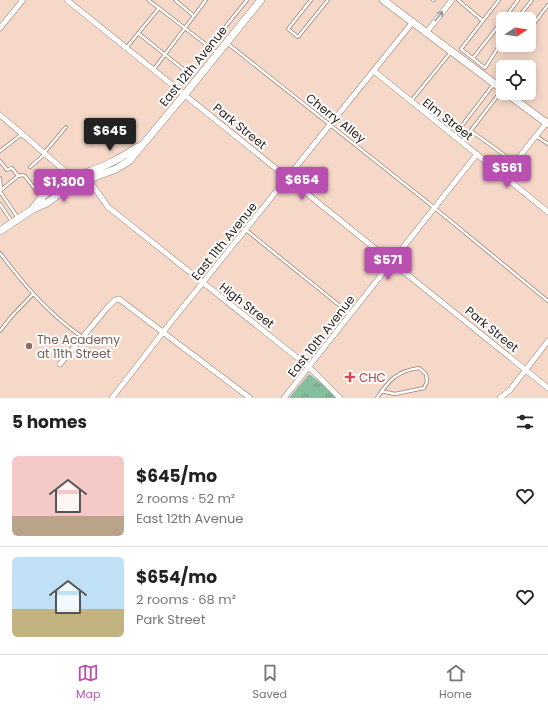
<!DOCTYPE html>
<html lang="en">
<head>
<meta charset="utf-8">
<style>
	:root { --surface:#fff; --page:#f2f2f2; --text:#222; --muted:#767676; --line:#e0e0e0; --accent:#b94fb0 }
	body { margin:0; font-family:Poppins,sans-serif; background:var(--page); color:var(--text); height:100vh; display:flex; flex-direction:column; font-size:15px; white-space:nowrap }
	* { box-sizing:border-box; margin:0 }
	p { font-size:13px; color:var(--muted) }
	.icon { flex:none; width:22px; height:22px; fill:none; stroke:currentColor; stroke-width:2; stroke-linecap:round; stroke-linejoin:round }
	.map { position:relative; height:398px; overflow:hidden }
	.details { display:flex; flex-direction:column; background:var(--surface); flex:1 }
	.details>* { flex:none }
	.needle { width:26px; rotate:78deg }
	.buttons { position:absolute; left:496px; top:12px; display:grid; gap:8px }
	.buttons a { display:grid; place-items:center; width:40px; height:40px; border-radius:6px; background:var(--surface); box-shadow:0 2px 10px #0003; font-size:20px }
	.price { position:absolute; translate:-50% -34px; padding:0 9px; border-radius:4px; background:var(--accent); color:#fff; font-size:13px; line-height:26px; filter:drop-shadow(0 1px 2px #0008) }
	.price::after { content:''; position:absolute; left:50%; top:24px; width:12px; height:9px; margin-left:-6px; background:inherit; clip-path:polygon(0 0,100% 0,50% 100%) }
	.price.current { background:#222; color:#fff }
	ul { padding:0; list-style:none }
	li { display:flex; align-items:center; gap:12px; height:100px; padding:0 12px }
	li+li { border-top:1px solid var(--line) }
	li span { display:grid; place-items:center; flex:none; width:112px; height:80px; border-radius:6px; color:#555 }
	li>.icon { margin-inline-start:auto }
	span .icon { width:48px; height:48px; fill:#fffc; stroke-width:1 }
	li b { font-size:17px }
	h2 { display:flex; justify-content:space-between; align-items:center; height:48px; padding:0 12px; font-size:17px }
	.menu { display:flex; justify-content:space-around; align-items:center; height:56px; border-top:1px solid var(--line); background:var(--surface); font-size:11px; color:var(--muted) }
	.menu a { display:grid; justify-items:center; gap:2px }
	.menu .current { color:var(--accent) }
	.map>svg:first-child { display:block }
</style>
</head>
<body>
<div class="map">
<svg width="548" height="398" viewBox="0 0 548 398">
	<defs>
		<pattern id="grass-tufts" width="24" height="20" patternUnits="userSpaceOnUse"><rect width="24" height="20" fill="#87be9d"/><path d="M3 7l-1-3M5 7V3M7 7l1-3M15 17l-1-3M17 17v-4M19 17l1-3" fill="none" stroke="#6e9a7f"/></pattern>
	</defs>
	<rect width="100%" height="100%" fill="#f5d8c8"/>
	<path fill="url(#grass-tufts)" d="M 309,374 L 325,386 L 336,398 L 289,398 Z"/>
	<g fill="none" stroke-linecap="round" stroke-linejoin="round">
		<defs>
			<path id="service" d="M 175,0 L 194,16
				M 311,0 L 288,29 L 298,37 L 328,0
				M 433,0 L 434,0
				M 458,0 L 483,21
				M 499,0 L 461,49 L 485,68 L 503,40
				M 159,8 L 217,53
				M 504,19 L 518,0
				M 517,19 L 532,0
				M 529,30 L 548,5
				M 138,33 L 183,69
				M 227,43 L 431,205 L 548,301
				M 127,47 L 159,8 L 148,0
				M 209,47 L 247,0
				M 473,58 L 503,20
				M 154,69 L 206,0
				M 411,101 L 451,52
				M 471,131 L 514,162
				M 454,136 L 493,85
				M 536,136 L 548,144
				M 462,142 L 502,90
				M 0,151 L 22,134
				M 44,153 L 66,127
				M 0,161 L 7,170 L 12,168 L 18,176 L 1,190
				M 30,167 L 45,154
				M 18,176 L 23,175 L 25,176 L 41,197
				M 0,178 L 1,193 L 18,218
				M 0,204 L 12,222
				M 246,230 L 350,314
				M 0,253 C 24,285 49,314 82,337
				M 0,331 L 11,317 L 33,294
				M 377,398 C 389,380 397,371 419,368 L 426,374 L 427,382 L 424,388 L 395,394 L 381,391"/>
			<path id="minor" d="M 67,0 L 548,388
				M 0,28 L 23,0
				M 426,33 L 452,0
				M 374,71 L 548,212
				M 0,115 L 72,177
				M 504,176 L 547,122
				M 89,180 L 108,207 L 309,367 L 340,398
				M 60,364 L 107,308 L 115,300 L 119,299 L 250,398
				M 112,398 L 171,322 L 412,23
				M 284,398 L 477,154
				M 500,398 L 510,390 L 548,341"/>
			<path id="tertiary" d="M 383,0 L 503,90
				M 506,93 L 548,124
				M 33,208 C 56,177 80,178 112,162 C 121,158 129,152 138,147
				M 0,231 L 33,209 L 47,203 L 68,187 L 116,169 L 129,161 L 185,94 L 261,0"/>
		</defs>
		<use href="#service" stroke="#9c8273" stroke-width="4"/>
		<use href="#minor" stroke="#9c8273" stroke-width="6"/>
		<use href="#tertiary" stroke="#9c8273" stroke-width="8"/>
		<use href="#service" stroke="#fff" stroke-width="2.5"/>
		<use href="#minor" stroke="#fff" stroke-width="5"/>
		<use href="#tertiary" stroke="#fff" stroke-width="7"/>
	</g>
	<defs><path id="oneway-shaft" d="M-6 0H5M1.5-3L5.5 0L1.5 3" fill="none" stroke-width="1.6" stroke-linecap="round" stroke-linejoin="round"/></defs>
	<use stroke="#9d9997" href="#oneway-shaft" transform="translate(439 16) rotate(-51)"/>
	<circle fill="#8d6e63" stroke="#fff" stroke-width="1.5" cx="29" cy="346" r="4"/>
	<path fill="#e0444e" stroke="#fff" stroke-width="1.5" d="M348 371h4v4h4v4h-4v4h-4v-4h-4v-4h4z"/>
	<g text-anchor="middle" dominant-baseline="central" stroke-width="4" stroke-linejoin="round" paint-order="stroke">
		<g font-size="12" fill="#261c17" stroke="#fff">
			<text transform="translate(193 66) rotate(-51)">East 12th Avenue</text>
			<text transform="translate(336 118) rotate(38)">Cherry Alley</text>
			<text transform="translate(448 119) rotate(38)">Elm Street</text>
			<text transform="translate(240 126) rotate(39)">Park Street</text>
			<text transform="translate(224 241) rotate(-51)">East 11th Avenue</text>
			<text transform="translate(247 305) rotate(38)">High Street</text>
			<text transform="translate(492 329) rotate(39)">Park Street</text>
			<text transform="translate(321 336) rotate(-52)">East 10th Avenue</text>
		</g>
		<g font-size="12" fill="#785e54" stroke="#fff" text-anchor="start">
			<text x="37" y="339">The Academy<tspan x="37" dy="14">at 11th Street</tspan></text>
		</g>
		<g font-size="12" fill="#be3a42" stroke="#fff" text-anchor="start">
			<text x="359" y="377">CHC</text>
		</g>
	</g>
</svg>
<div class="buttons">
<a><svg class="needle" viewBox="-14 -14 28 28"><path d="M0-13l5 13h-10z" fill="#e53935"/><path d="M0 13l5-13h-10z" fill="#767676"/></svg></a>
<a><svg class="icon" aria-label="locate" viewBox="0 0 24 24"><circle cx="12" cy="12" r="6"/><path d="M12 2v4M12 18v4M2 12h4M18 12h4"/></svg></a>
</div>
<b class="price current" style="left:110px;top:152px">$645</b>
<b class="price" style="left:507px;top:189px">$561</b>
<b class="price" style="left:302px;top:201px">$654</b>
<b class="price" style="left:64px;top:203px">$1,300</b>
<b class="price" style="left:388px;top:281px">$571</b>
</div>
<section class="details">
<h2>5 homes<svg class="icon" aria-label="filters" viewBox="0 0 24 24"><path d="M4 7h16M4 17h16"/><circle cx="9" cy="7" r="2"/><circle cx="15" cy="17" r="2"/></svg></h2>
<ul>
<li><span style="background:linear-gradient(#f6c9c9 75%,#b9a48a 0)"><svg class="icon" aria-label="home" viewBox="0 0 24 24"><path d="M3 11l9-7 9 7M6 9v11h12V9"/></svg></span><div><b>$645/mo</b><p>2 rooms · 52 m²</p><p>East 12th Avenue</p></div><svg class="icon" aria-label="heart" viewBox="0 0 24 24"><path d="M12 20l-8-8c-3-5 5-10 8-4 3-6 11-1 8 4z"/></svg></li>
<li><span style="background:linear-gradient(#bfe0f5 65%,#c2b280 0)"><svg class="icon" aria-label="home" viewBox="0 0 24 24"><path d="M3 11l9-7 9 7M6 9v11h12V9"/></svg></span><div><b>$654/mo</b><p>2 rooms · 68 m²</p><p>Park Street</p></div><svg class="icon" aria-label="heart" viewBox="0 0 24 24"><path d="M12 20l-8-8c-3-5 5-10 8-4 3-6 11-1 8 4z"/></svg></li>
</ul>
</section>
<nav class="menu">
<a class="current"><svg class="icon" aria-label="map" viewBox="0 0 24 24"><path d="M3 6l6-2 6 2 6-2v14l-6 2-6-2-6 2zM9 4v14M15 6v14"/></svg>Map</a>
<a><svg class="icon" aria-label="saved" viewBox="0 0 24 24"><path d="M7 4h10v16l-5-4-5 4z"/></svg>Saved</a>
<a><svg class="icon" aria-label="home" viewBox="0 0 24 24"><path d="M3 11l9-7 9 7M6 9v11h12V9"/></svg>Home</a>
</nav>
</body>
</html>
